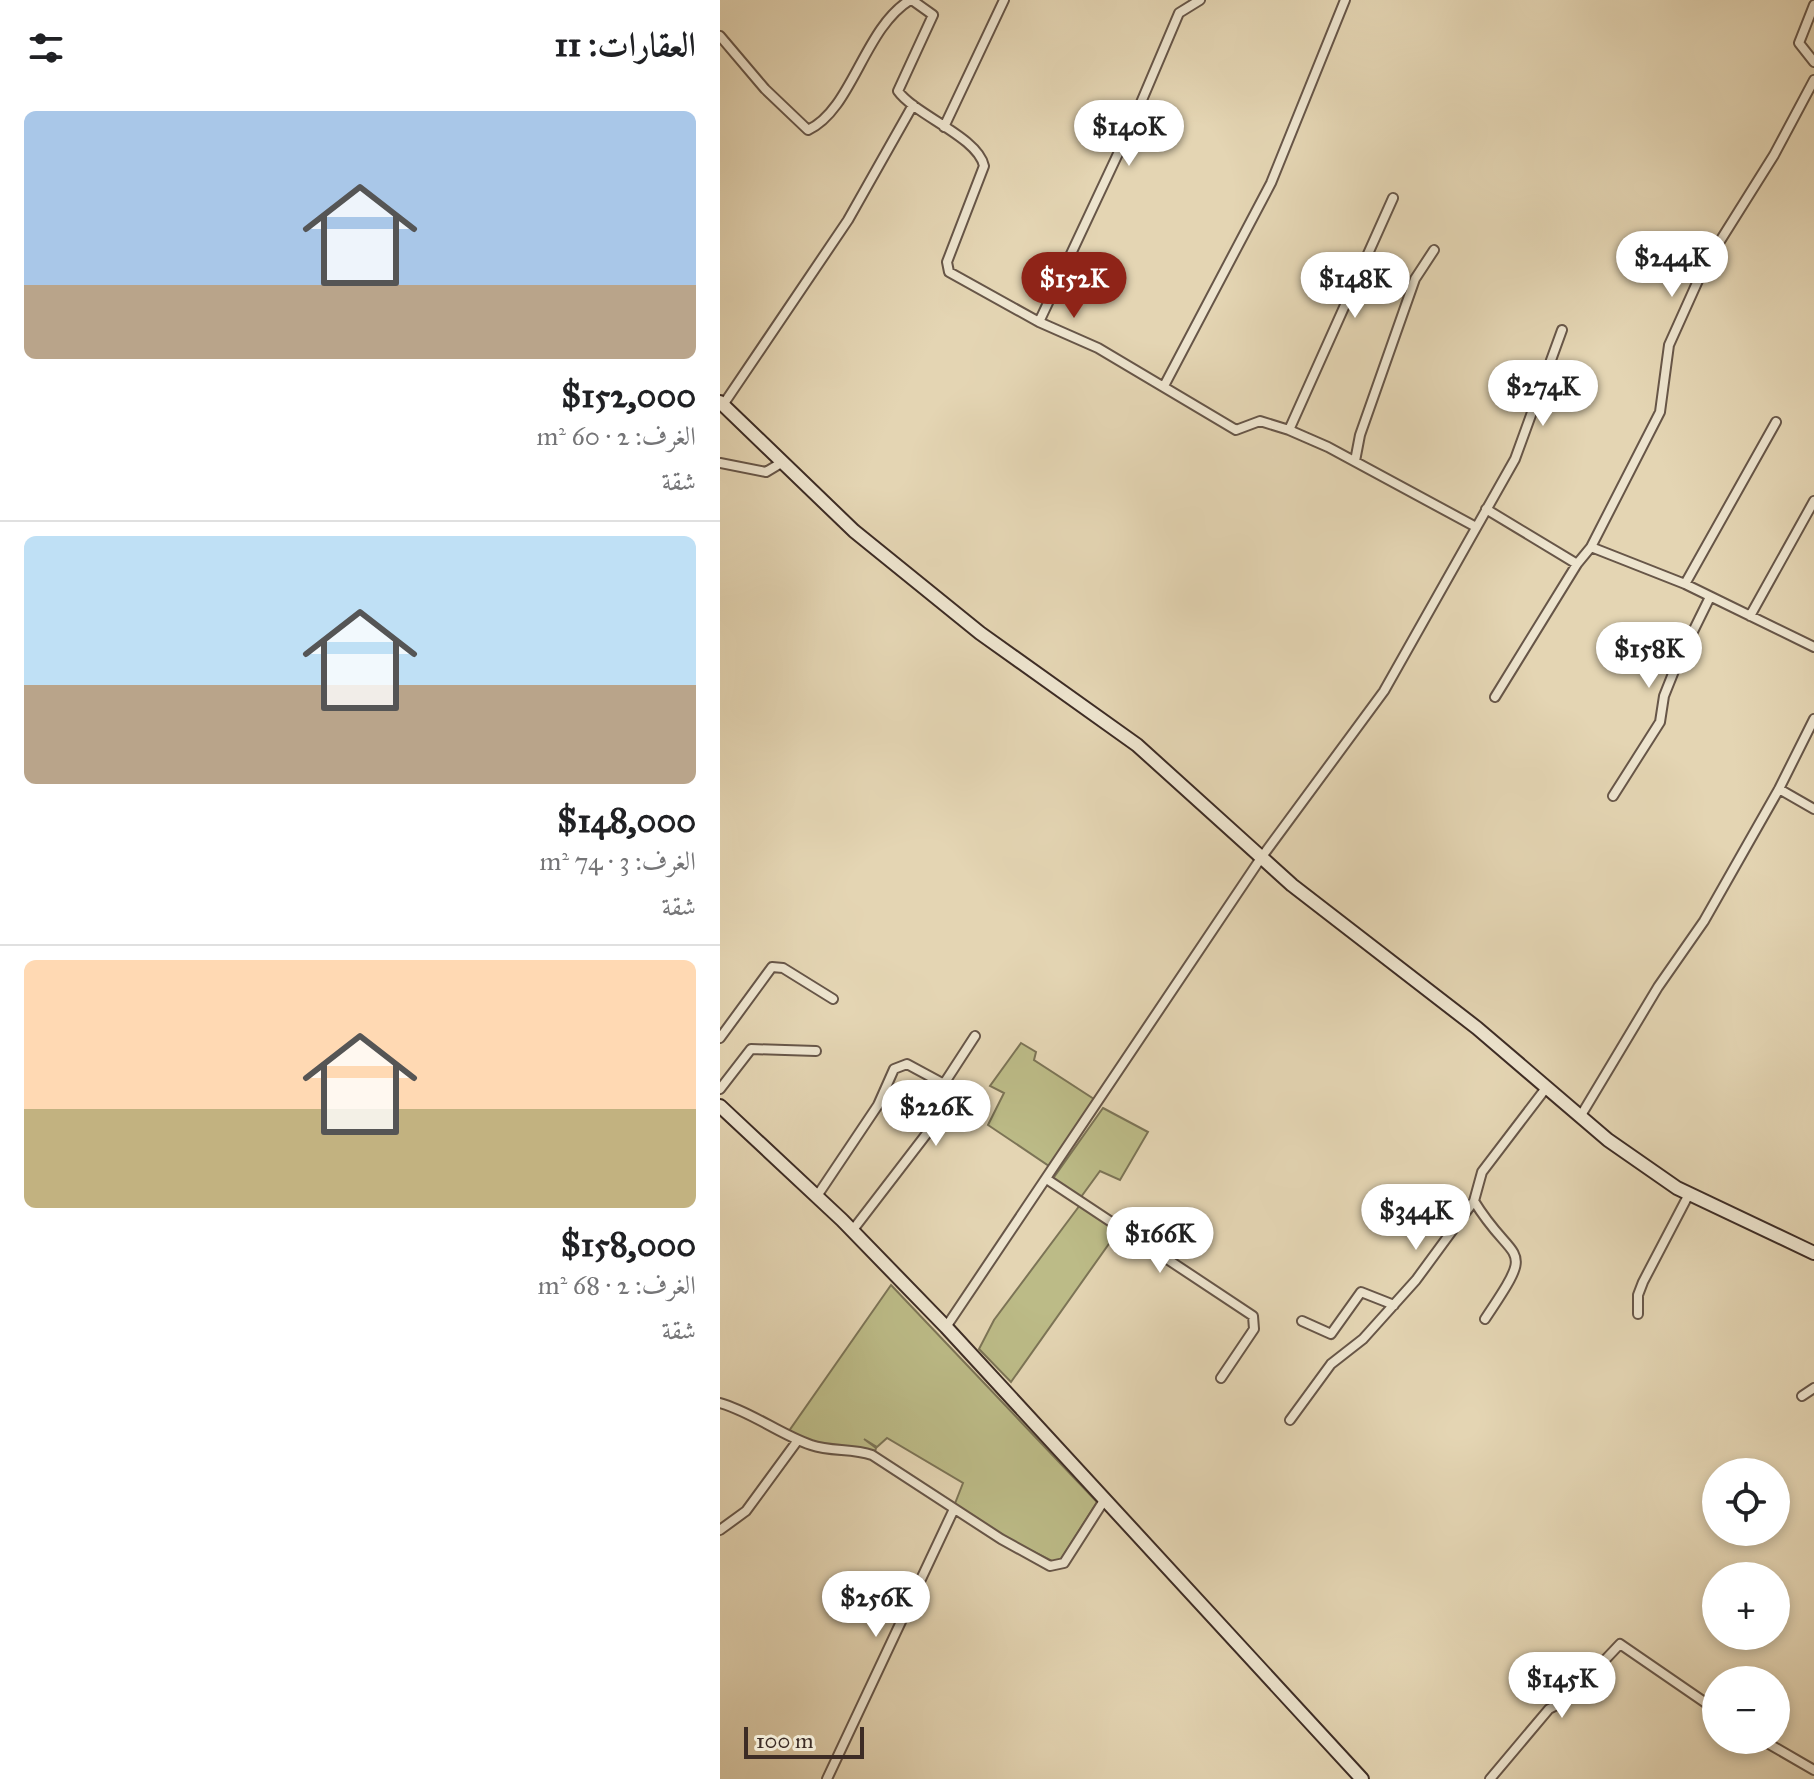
<!DOCTYPE html>
<html lang="ar">
<head>
<meta charset="utf-8">
<style>
	:root { --surface:#fff; --page:#f6f6f6; --text:#202124; --muted:#757577; --line:#e0e0e0; --accent:#8f2418 }
	body { margin:0; font-family:"IM FELL Great Primer",Amiri,serif; background:var(--page); color:var(--text); direction:rtl; height:100vh; display:flex; flex-direction:column; font-size:30px; white-space:nowrap }
	* { box-sizing:border-box; margin:0 }
	p { font-size:26px; color:var(--muted) }
	.icon { flex:none; width:44px; height:44px; fill:none; stroke:currentColor; stroke-width:2; stroke-linecap:round; stroke-linejoin:round }
	.map { position:relative; flex:1; overflow:hidden; direction:ltr }
	.side { display:flex; flex-direction:column; background:var(--surface); width:720px }
	.side>* { flex:none }
	.buttons { position:absolute; left:982px; top:1458px; display:grid; gap:16px }
	.buttons a { display:grid; place-items:center; width:88px; height:88px; border-radius:50%; background:var(--surface); box-shadow:0 4px 12px #0003; font-size:40px }
	.scale { position:absolute; left:24px; bottom:20px; width:120px; box-sizing:border-box; padding-left:8px; border:4px solid #3d2c25; border-top:0; font-size:22px; line-height:28px; white-space:nowrap; color:#3d2c25; -webkit-text-stroke:6px #ede4ce; paint-order:stroke }
	.price { position:absolute; translate:-50% -68px; padding:0 18px; border-radius:28px; background:#fff; color:#222; font-size:26px; line-height:52px; filter:drop-shadow(0 2px 4px #0008) }
	.price::after { content:''; position:absolute; left:50%; top:48px; width:24px; height:18px; margin-left:-12px; background:inherit; clip-path:polygon(0 0,100% 0,50% 100%) }
	.price.selected { background:var(--accent); color:#fff }
	ul { padding:0; list-style:none }
	li { display:grid; align-content:center; gap:16px; height:424px; padding:0 24px }
	li+li { border-top:2px solid var(--line) }
	li span { display:grid; place-items:center; height:248px; border-radius:12px; color:#555 }
	li>.icon { margin-inline-start:auto }
	span .icon { width:144px; height:144px; fill:#fffc; stroke-width:1 }
	li b { font-size:34px }
	h2 { display:flex; justify-content:space-between; align-items:center; height:96px; padding:0 24px; font-size:34px }
	main { display:flex; flex:1; min-height:0 }
	.map>svg:first-child { display:block }
</style>
</head>
<body>
<main>
<div class="map">
<svg width="1094" height="1779" viewBox="0 0 1094 1779">
	<rect width="100%" height="100%" fill="#e4d5b3"/>
	<filter id="stains"><feTurbulence type="fractalNoise" baseFrequency=".0025" numOctaves="4"/><feColorMatrix values="0 0 0 0 .2 0 0 0 0 .09 0 0 0 0 .02 0 0 0 .5 -.17"/></filter>
	<radialGradient id="worn" r=".72"><stop offset=".6" stop-color="#630" stop-opacity="0"/><stop offset="1" stop-color="#630" stop-opacity=".3"/></radialGradient>
	<path fill="#bcbb87" stroke="#7c7456" stroke-width="2" d="M 301,1043 L 316,1052 L 314,1060 L 377,1101 L 332,1168 L 268,1125 L 284,1093 L 270,1086 Z
		M 383,1108 L 428,1132 L 400,1180 L 380,1171 L 361,1197 L 332,1180 Z
		M 360,1205 L 398,1231 L 291,1382 L 259,1349 L 274,1320 Z
		M 171,1285 L 377,1502 L 340,1561 L 336,1563 L 272,1531 L 234,1506 L 243,1483 L 167,1438 L 157,1447 L 144,1439 L 156,1448 L 155,1452 L 88,1441 L 69,1431 Z"/>
	<g fill="none" stroke-linecap="round" stroke-linejoin="round">
		<defs>
			<path id="street" d="M 192,0 L 213,15 L 178,91 C 195,115 258,137 264,166 L 227,262 L 229,272 L 319,322 L 378,348 L 516,430 L 540,421 L 569,430 L 608,447 L 756,527
				M 1094,5 L 1079,43 L 1094,62
				M 0,36 L 45,89 L 88,130 C 132,110 144,28 190,0
				M 224,127 L 284,0
				M 319,322 L 411,126 L 459,13 L 480,0
				M 444,386 L 551,183 L 625,0
				M 3,405 L 128,220 L 193,105
				M 569,430 L 673,198
				M 635,461 L 640,435 L 695,279 L 714,250
				M 0,463 L 46,472 L 61,463
				M 766,509 L 857,564 L 871,547 L 965,584 L 1094,647
				M 871,547 L 940,412 L 949,345 L 985,265 L 1054,155 L 1094,80
				M 965,584 L 1056,422
				M 1030,616 L 1094,501
				M 775,697 L 857,564
				M 1059,789 L 1094,809
				M 893,796 L 940,722 L 944,696 L 956,666 L 990,597
				M 0,1038 L 52,967 L 63,968 L 113,999
				M 0,1089 L 31,1049 L 96,1051
				M 860,1117 L 938,987 L 984,921 L 1059,789 L 1094,719
				M 328,1180 L 533,1316 L 534,1329 L 501,1378
				M 97,1196 L 158,1105 L 174,1069 L 187,1064 L 224,1084
				M 754,1201 C 795,1268 818,1240 765,1319
				M 132,1231 L 208,1132 L 214,1099 L 255,1036
				M 918,1314 L 918,1295 L 923,1282 L 969,1194
				M 582,1321 L 611,1334 L 641,1292 L 674,1305
				M 226,1327 L 541,858 L 664,691 L 795,459 L 842,330
				M 1082,1396 L 1094,1388
				M 0,1403 C 32,1412 59,1434 91,1445 C 111,1452 132,1448 152,1455 L 281,1539 L 330,1566 L 344,1563 L 385,1499
				M 570,1420 L 611,1364 L 643,1339 L 696,1280 L 754,1201 L 762,1172 L 826,1088
				M 0,1530 L 26,1511 L 78,1440
				M 1042,1740 L 1094,1770
				M 107,1779 L 234,1509
				M 770,1779 L 829,1709 L 847,1700 L 900,1644 L 996,1710"/>
			<path id="secondary" d="M 0,402 L 134,531 L 260,633 L 417,745 L 572,885 L 757,1028 L 888,1140 L 957,1188 L 1094,1253
				M 0,1106 L 122,1220 L 226,1327 L 642,1779"/>
		</defs>
		<use href="#street" stroke="#675648" stroke-width="12"/>
		<use href="#secondary" stroke="#3d2c25" stroke-width="16"/>
		<use href="#street" stroke="#ede4ce" stroke-width="8"/>
		<use href="#secondary" stroke="#ede4ce" stroke-width="12"/>
	</g>
	<rect width="100%" height="100%" filter="url(#stains)"/>
	<rect width="100%" height="100%" fill="url(#worn)"/>
</svg>
<div class="buttons">
<a><svg class="icon" aria-label="locate" viewBox="0 0 24 24"><circle cx="12" cy="12" r="6"/><path d="M12 2v4M12 18v4M2 12h4M18 12h4"/></svg></a>
<a>+</a>
<a>−</a>
</div>
<div class="scale">100 m</div>
<b class="price" style="left:409px;top:168px">$140K</b>
<b class="price" style="left:952px;top:299px">$244K</b>
<b class="price selected" style="left:354px;top:320px">$152K</b>
<b class="price" style="left:635px;top:320px">$148K</b>
<b class="price" style="left:823px;top:428px">$274K</b>
<b class="price" style="left:929px;top:690px">$158K</b>
<b class="price" style="left:216px;top:1148px">$226K</b>
<b class="price" style="left:696px;top:1252px">$344K</b>
<b class="price" style="left:440px;top:1275px">$166K</b>
<b class="price" style="left:156px;top:1639px">$256K</b>
<b class="price" style="left:842px;top:1720px">$145K</b>
</div>
<section class="side">
<h2>العقارات: 11<svg class="icon" aria-label="filters" viewBox="0 0 24 24"><path d="M4 7h16M4 17h16"/><circle cx="9" cy="7" r="2"/><circle cx="15" cy="17" r="2"/></svg></h2>
<ul>
<li><span style="background:linear-gradient(#a9c7e8 70%,#b9a48a 0)"><svg class="icon" aria-label="home" viewBox="0 0 24 24"><path d="M3 11l9-7 9 7M6 9v11h12V9"/></svg></span><div><b>$152,000</b><p>الغرف: 2 · 60 m²</p><p>شقة</p></div></li>
<li><span style="background:linear-gradient(#bfe0f5 60%,#b9a48a 0)"><svg class="icon" aria-label="home" viewBox="0 0 24 24"><path d="M3 11l9-7 9 7M6 9v11h12V9"/></svg></span><div><b>$148,000</b><p>الغرف: 3 · 74 m²</p><p>شقة</p></div></li>
<li><span style="background:linear-gradient(#ffd9b3 60%,#c2b280 0)"><svg class="icon" aria-label="home" viewBox="0 0 24 24"><path d="M3 11l9-7 9 7M6 9v11h12V9"/></svg></span><div><b>$158,000</b><p>الغرف: 2 · 68 m²</p><p>شقة</p></div></li>
</ul>
</section>
</main>
</body>
</html>
